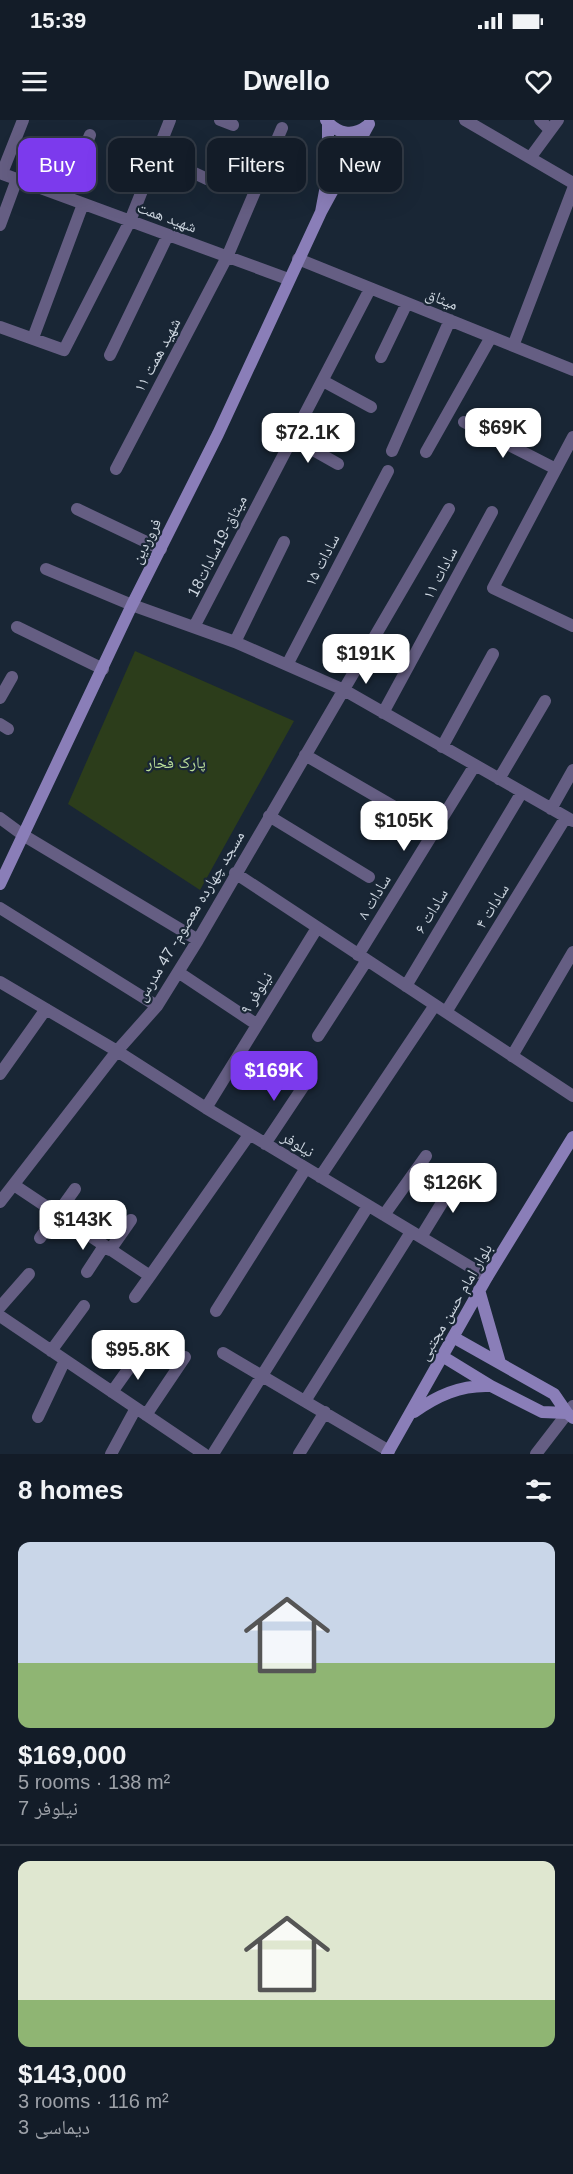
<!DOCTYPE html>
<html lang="en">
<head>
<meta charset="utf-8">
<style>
	:root { --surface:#131c28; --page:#1c2530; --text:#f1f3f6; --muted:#9da1a8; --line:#323a45; --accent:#7c3aed }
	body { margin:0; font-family:Arial,"Noto Naskh Arabic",sans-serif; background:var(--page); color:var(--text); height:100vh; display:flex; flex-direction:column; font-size:22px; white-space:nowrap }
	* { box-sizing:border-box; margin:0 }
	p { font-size:20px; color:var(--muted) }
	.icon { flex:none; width:33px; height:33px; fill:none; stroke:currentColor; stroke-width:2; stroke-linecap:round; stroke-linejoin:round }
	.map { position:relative; height:1334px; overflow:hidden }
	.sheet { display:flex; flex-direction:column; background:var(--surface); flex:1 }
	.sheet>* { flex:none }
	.hud { position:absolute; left:18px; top:18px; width:537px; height:54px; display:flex; gap:12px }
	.price { position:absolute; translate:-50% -51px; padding:0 14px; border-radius:12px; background:#fff; color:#222; font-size:20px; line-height:39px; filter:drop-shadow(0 2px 3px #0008) }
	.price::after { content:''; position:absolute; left:50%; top:36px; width:18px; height:14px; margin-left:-9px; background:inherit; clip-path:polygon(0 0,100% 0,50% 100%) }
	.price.active { background:var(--accent); color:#fff }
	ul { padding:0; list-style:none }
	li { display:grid; align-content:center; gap:12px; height:318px; padding:0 18px }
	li+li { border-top:2px solid var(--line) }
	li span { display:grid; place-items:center; height:186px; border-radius:12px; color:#555 }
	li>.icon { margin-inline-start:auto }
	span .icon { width:108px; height:108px; fill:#fffc; stroke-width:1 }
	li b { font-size:26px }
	h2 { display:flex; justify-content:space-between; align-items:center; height:72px; padding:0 18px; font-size:26px }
	.chip { padding:0 21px; border-radius:12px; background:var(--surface); box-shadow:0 6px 24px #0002,0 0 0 2px var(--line); font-size:21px; line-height:54px }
	.chip.active { background:var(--accent); color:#fff }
	.status { display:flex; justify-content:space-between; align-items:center; height:42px; padding:0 30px; background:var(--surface); direction:ltr }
	.status svg { height:16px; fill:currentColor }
	header { display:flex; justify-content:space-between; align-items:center; height:78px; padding:0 18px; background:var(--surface); font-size:27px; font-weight:700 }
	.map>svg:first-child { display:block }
</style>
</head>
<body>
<div class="status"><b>15:39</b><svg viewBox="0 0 49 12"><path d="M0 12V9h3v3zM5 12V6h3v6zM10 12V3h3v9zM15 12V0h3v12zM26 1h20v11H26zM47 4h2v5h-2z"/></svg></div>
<header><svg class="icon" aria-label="menu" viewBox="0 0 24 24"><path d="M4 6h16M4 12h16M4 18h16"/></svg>Dwello<svg class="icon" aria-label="heart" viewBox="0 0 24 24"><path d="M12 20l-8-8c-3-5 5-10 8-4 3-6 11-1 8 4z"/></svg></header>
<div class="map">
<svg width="573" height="1334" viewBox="0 0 573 1334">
	<rect width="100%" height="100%" fill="#192635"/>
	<path fill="#2c3d1b" d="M 135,531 L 294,601 L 200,770 L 68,684 Z"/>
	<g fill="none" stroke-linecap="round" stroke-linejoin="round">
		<path stroke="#655e83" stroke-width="12" d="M 220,0 L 233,5
			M 465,0 L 573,63
			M 540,0 L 550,10
			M 156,35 L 207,59
			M 530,38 L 558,0
			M 0,53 L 288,159
			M 2,53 L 23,0
			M 65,77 L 90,15
			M 0,105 L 17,59
			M 298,139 L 573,250
			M 0,207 L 64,230 L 130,101 L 170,0
			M 33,218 L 83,84
			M 513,226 L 573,69
			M 110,235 L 168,115
			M 381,237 L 407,183
			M 323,261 L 371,287
			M 464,302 L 556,349
			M 573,317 L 493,468 L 573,506
			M 292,318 L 338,344
			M 392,331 L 450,200
			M 426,332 L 491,217
			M 116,349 L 227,137 L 282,8
			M 77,389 L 161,429
			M 46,449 L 132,485 L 235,522 L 344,570 L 573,701
			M 17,507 L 103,549
			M 194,507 L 370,169
			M 235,522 L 284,422
			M 287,545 L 388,351
			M 0,578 L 12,557
			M 383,593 L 492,392
			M 0,604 L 8,609
			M 442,627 L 493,534
			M 305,635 L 398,689
			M 499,659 L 545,581
			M 551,689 L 573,650
			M 269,696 L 369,757
			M 0,698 L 23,715 L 198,820
			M 235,753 L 573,976
			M 0,788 L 157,886
			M 358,835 L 475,645
			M 178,852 L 256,904
			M 0,862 L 117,931 L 206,988 L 487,1157
			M 406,866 L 522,672
			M 446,892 L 566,697
			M 318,916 L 367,840
			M 512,936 L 573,832
			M 0,954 L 46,889
			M 206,988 L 317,808
			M 265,1024 L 309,958
			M 320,1057 L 435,885
			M 14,1065 L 150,1156 L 249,1015
			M 0,1082 L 117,931 L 157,886 L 198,820 L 449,389
			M 384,1095 L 426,1036
			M 421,1117 L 459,1055
			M 40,1118 L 75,1069
			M 110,1130 L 131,1100
			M 87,1152 L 104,1126
			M 135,1177 L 150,1156
			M 0,1187 L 29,1154
			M 216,1191 L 306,1048
			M 0,1196 L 204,1334
			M 51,1231 L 84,1186
			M 223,1233 L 389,1331
			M 112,1272 L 139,1234
			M 305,1281 L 411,1112
			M 146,1295 L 185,1237
			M 38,1297 L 65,1240
			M 111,1334 L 136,1288
			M 213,1334 L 368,1086
			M 299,1334 L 325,1292
			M 536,1334 L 573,1286"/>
		<path stroke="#8a7eb8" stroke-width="12" d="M 326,0 C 337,14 353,17 367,6
			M 328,3 L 328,55 L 321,92 L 369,4
			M 0,764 L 132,485 L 218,314 L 321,92
			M 479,1170 L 500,1243
			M 453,1217 L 554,1274 L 567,1293 L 573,1298
			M 442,1236 L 491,1266 L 542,1292 L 567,1293
			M 414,1292 C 437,1276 460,1265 489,1266
			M 387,1334 L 487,1157 L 573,1017"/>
	</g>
	<g text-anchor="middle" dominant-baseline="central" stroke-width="4.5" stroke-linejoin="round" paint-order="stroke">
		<g font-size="16" fill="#cbd4de" stroke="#192635">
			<text transform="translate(167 97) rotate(20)">شهید همت</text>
			<text transform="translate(442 179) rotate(22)">میثاق</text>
			<text transform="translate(157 235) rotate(-62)">شهید همت ۱۱</text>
			<text transform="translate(146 421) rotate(-63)">فروردین</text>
			<text transform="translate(217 426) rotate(-63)">18میثاق-19سادات</text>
			<text transform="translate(322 440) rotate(-62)">سادات ۱۵</text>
			<text transform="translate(440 453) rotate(-62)">سادات ۱۱</text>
			<text transform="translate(374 777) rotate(-59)">سادات ۸</text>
			<text transform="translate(492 786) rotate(-58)">سادات ۴</text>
			<text transform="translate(431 791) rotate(-59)">سادات ۶</text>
			<text transform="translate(190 796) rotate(-59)">مسجد چهارده معصوم- 47 مدرس</text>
			<text transform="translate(256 873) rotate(-58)">نیلوفر ۹</text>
			<text transform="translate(298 1024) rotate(31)">نیلوفر</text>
			<text transform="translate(455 1182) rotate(-60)">بلوار امام حسن مجتبی</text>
		</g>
		<g font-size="16" fill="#bce09b" stroke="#192635">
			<text x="176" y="642">پارک فخار</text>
		</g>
	</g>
</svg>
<b class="price" style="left:503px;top:339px">$69K</b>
<b class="price" style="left:308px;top:344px">$72.1K</b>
<b class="price" style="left:366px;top:565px">$191K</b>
<b class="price" style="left:404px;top:732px">$105K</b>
<b class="price active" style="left:274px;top:982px">$169K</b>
<b class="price" style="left:453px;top:1094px">$126K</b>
<b class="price" style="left:83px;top:1131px">$143K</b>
<b class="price" style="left:138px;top:1261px">$95.8K</b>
<div class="hud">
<a class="chip active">Buy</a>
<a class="chip">Rent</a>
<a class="chip">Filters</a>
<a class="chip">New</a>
</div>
</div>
<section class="sheet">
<h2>8 homes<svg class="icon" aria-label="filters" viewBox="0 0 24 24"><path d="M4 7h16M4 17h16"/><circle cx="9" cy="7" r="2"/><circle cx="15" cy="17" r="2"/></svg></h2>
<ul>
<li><span style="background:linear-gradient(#c9d6e8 65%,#8fb573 0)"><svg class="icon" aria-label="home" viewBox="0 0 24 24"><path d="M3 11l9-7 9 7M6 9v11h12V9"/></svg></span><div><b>$169,000</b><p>5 rooms · 138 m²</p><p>نیلوفر 7</p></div></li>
<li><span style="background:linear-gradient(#dfe7d0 75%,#8fb573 0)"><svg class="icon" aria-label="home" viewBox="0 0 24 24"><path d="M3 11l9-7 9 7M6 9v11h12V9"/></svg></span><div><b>$143,000</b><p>3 rooms · 116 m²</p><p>دیماسی 3</p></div></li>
</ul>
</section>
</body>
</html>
